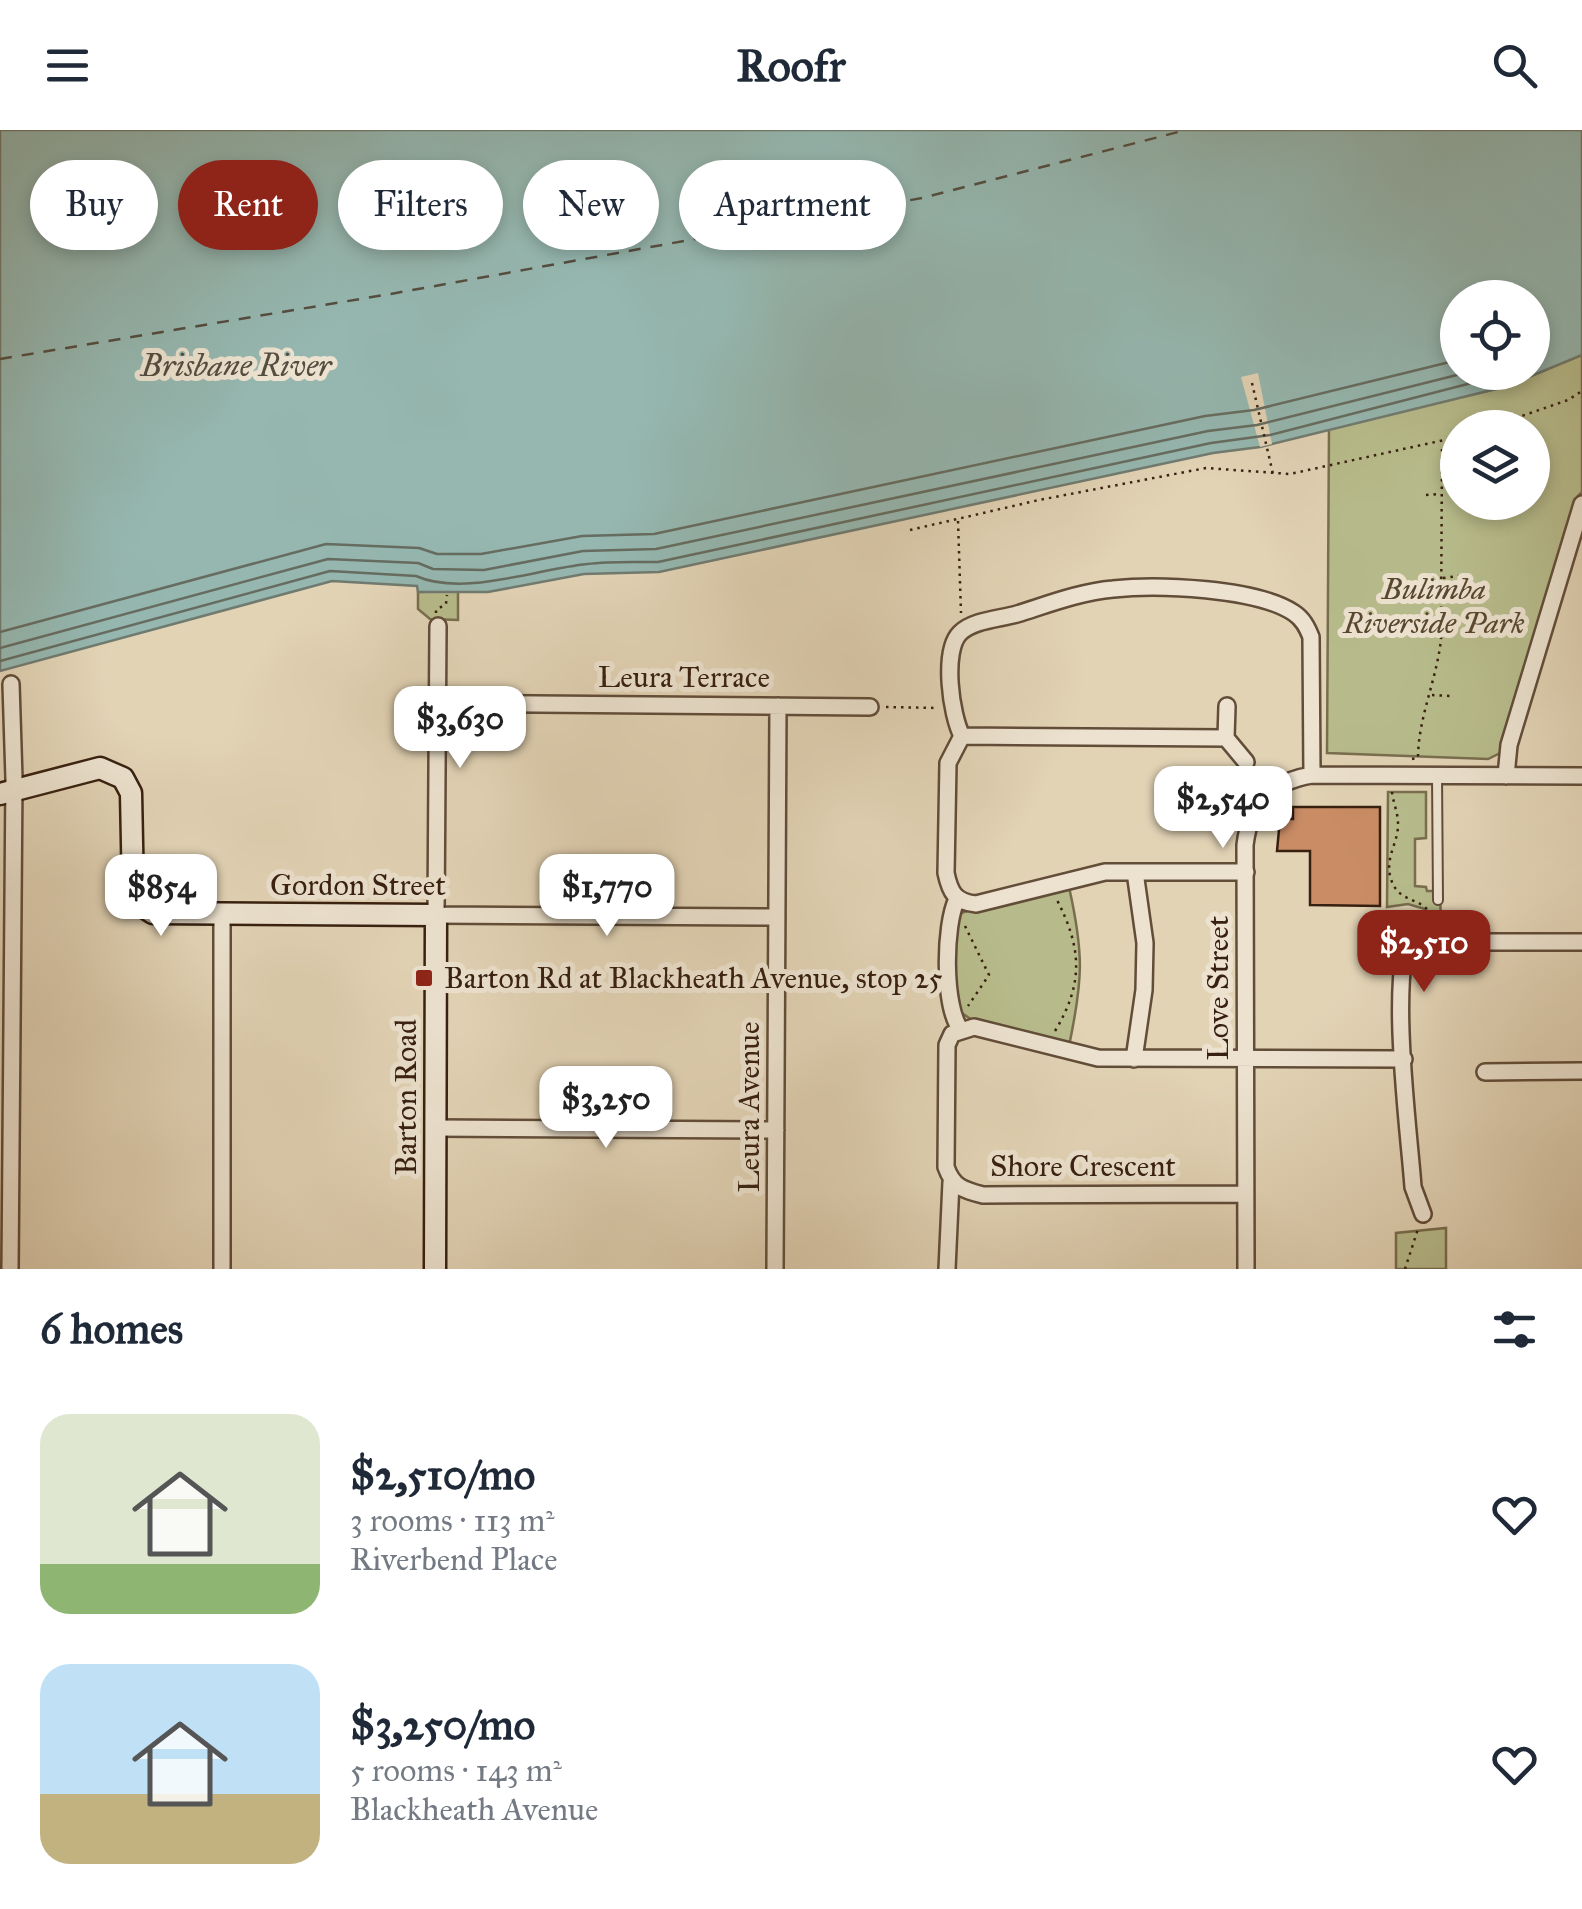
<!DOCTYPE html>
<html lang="en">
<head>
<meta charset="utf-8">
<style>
	:root { --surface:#fff; --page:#f2f2f3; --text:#1f2937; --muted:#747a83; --accent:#8f2418 }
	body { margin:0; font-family:"IM FELL Great Primer",serif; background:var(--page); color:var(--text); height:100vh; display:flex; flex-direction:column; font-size:38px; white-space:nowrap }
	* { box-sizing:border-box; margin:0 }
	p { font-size:32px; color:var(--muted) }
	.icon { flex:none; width:55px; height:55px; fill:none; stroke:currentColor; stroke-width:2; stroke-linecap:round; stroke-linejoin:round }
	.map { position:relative; height:1139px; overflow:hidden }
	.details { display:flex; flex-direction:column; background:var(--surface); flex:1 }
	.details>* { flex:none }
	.banner { position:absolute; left:30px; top:30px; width:1000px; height:90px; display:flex; gap:20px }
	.buttons { position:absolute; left:1440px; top:150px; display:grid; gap:20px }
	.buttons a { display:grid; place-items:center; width:110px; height:110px; border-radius:50%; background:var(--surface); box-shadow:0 5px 15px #0003; font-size:50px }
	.price { position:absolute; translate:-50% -85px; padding:0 22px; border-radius:20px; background:#fff; color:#222; font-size:32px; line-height:65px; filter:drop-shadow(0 2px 5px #0008) }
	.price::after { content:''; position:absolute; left:50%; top:60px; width:30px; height:22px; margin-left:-15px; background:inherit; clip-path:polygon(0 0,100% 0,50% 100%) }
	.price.selected { background:var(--accent); color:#fff }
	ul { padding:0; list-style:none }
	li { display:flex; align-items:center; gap:30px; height:250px; padding:0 40px }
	li span { display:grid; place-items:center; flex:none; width:280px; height:200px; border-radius:30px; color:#555 }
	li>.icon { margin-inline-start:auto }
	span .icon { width:120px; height:120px; fill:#fffc; stroke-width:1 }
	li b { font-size:42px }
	h2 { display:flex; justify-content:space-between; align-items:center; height:120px; padding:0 40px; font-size:42px }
	.pill { padding:0 35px; border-radius:45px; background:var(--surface); box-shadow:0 5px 15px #0003; font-size:35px; line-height:90px }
	.pill.selected { background:var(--accent); color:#fff }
	header { display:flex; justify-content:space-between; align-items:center; height:130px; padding:0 40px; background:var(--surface); font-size:45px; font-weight:700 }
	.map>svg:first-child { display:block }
</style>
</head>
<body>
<header><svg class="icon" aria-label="menu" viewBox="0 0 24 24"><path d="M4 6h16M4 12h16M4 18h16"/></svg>Roofr<svg class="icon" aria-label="search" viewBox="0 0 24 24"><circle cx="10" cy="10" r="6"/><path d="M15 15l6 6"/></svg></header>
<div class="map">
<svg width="1582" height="1139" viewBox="0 0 1582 1139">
	<rect width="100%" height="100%" fill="#e2d3b5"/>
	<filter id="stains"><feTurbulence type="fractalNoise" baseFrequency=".002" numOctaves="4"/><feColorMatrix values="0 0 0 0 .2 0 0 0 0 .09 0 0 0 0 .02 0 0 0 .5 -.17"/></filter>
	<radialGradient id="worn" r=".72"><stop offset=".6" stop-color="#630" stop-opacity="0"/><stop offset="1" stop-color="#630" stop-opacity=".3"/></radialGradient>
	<path fill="#b7bb8b" stroke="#786e4e" stroke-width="2.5" fill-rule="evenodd" d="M 1582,225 L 1582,362 L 1578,366 L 1500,623 L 1488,629 L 1327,623 L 1329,298 L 1504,257 ZM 1458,298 L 1532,298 L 1532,372 L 1458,372 Z
		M 458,461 L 458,490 L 430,489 L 418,479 L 418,462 Z
		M 1388,662 L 1426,662 L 1426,708 L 1415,709 L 1415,756 L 1426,757 L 1427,761 L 1440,761 L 1441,794 L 1468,794 L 1465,810 L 1467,827 L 1414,828 L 1415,815 C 1428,802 1432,796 1425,779 L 1408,774 L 1387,777 Z
		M 1069,757 C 1084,824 1083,849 1069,916 L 972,890 L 953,877 L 954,788 L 964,782 Z
		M 1446,1098 L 1446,1139 L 1396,1139 L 1396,1103 Z"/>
	<path fill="#95b7b0" stroke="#707b70" stroke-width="2.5" fill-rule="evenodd" d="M 0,0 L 1582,0 L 1582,225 L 1504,257 L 1260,317 L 1213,323 L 659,442 L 584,444 L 488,462 L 418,462 L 417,456 L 332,451 L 0,541 ZM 1458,168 L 1532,168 L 1532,242 L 1458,242 Z"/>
	<path fill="#e2d3b5" d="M 1258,243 L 1272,314 L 1260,317 L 1241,247 Z"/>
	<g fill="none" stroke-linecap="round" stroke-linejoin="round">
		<path stroke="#666c60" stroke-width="2.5" d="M 0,502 L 326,414 L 419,418 L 437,424 L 481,424 L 582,406 L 654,404 L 1205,286 L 1254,280 L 1458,230
			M 0,518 L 328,429 L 418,433 L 433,439 L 484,440 L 583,421 L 656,419 L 1208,301 L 1257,295 L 1469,242
			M 0,531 L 330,441 L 416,446 C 463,467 537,439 587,434 C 610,431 634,432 658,432 L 1211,313 L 1270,305 L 1514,242"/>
		<path stroke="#544d40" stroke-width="2.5" stroke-dasharray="12 10" stroke-linecap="butt" d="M 0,229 L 396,163 L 922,68 L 1186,0"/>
	</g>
	<path fill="#c98c65" stroke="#382010" stroke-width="2.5" d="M 1293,677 L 1380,677 L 1380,776 L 1310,775 L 1310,721 L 1277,721 L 1280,689 L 1293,689 Z"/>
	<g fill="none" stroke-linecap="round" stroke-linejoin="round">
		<defs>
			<path id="lane" d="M 1437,645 L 1438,770"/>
			<path id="street" d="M 438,496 L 436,785 L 777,787
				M 438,573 L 870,577
				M 1227,576 L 1226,608 L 1246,632
				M 962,606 L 1226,608
				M 1506,646 L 1509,615 L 1582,374
				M 1246,742 L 1105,742 L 976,774 C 955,772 950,762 946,743 L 948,633 L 962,606 C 951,585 942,521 960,503 C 973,490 1000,489 1017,484 C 1049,474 1080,462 1113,459 C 1157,454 1257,458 1294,483 C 1303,489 1307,497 1311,507 L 1312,645
				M 957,769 C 944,795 943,877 961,900
				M 1415,791 C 1386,835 1409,999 1413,1057 L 1423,1084
				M 1485,812 L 1582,812
				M 1134,929 L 1144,860 L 1145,813 L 1135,742
				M 1485,942 L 1582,941
				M 435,998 L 776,1000
				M 1245,1064 L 983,1065 C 963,1060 953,1057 946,1037 L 947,915 L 952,904 L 974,897 L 1098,928 L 1404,929
				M 10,1139 L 14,649 L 11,554
				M 222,1139 L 222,785
				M 775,1139 L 778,576
				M 947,1139 L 951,1052
				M 1246,1139 L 1245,715 C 1250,674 1270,652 1312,645 L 1582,646"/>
			<path id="secondary" d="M 0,664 L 100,638 L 123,648 L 131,663 L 133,763 L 139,774 L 153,783 L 436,785 L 435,1139"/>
		</defs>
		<use href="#lane" stroke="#624d39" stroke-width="12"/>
		<use href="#street" stroke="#624d39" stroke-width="20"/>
		<use href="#secondary" stroke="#382010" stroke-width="25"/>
		<path stroke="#382010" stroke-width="2.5" stroke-dasharray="2.5 5" stroke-linecap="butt" d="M 1252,253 L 1273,344
			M 1487,298 L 1568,270 L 1582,261
			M 1426,365 L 1440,364
			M 958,391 L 961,483
			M 910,400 L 1039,370 L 1206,338 L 1290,344 L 1458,307
			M 1443,448 L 1465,445
			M 436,483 L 436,480 L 446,474 L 447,465
			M 1432,565 L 1450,566
			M 886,577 L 938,578
			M 1412,629 L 1418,628 C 1418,588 1437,549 1441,509 L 1442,315
			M 1392,662 C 1393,672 1398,683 1398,693 C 1399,712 1384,728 1391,749 C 1401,782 1434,756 1440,815
			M 965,796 L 989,845 L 968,876
			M 1418,830 L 1428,829 L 1440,815 L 1468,813
			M 1055,901 C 1084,853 1082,818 1056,768
			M 1405,1139 L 1418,1099"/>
		<use href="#lane" stroke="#ece2cf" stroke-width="8"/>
		<use href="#street" stroke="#ece2cf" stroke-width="15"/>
		<use href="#secondary" stroke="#ece2cf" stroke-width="20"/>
	</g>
	<rect fill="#8f2418" stroke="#ece2cf" stroke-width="4" x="414" y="838" width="20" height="20" rx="5"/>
	<g text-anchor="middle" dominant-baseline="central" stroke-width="10" stroke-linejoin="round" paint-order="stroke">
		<g font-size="30" font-style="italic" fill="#58472f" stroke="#ece2cf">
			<text x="1434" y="459">Bulimba<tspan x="1434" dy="34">Riverside Park</tspan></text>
		</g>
		<g font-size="30" fill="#382010" stroke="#ece2cf">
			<text x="684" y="547">Leura Terrace</text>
			<text x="358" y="755">Gordon Street</text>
			<text transform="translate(1218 858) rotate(-90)">Love Street</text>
			<text transform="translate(406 967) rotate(-90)">Barton Road</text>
			<text transform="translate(749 977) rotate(-90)">Leura Avenue</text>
			<text x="1083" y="1036">Shore Crescent</text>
		</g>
		<g font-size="30" fill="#382010" stroke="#ece2cf" text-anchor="start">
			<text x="444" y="848">Barton Rd at Blackheath Avenue, stop 25</text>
		</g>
		<g font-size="32" font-style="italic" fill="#544d40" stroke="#ece2cf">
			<text x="236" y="235">Brisbane River</text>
		</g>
	</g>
	<rect width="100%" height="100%" filter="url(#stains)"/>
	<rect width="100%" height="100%" fill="url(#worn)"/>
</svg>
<div class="buttons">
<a><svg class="icon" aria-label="locate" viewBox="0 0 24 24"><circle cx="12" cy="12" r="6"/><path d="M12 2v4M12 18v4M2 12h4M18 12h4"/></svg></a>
<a><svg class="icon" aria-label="layers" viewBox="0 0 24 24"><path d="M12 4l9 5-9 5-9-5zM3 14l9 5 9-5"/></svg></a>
</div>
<b class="price" style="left:460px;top:641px">$3,630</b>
<b class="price" style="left:1223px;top:721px">$2,540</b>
<b class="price" style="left:161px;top:809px">$854</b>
<b class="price" style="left:607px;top:809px">$1,770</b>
<b class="price selected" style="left:1424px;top:865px">$2,510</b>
<b class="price" style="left:606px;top:1021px">$3,250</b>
<div class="banner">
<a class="pill">Buy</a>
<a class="pill selected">Rent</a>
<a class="pill">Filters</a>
<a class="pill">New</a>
<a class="pill">Apartment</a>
</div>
</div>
<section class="details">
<h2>6 homes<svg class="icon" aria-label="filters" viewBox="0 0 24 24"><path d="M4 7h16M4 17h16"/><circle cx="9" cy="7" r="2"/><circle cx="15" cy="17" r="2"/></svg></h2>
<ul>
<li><span style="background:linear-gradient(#dfe7d0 75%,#8fb573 0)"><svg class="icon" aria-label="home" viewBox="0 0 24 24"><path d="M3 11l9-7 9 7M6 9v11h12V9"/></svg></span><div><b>$2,510/mo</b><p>3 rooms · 113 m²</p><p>Riverbend Place</p></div><svg class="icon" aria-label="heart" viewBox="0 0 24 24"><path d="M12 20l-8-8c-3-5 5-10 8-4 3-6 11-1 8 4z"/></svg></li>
<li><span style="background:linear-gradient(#bfe0f5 65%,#c2b280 0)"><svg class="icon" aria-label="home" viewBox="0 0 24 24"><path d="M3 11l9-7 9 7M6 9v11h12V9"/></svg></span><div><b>$3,250/mo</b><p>5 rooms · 143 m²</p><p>Blackheath Avenue</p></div><svg class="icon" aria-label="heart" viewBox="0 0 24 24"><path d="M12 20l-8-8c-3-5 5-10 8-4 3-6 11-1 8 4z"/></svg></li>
</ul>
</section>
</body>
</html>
